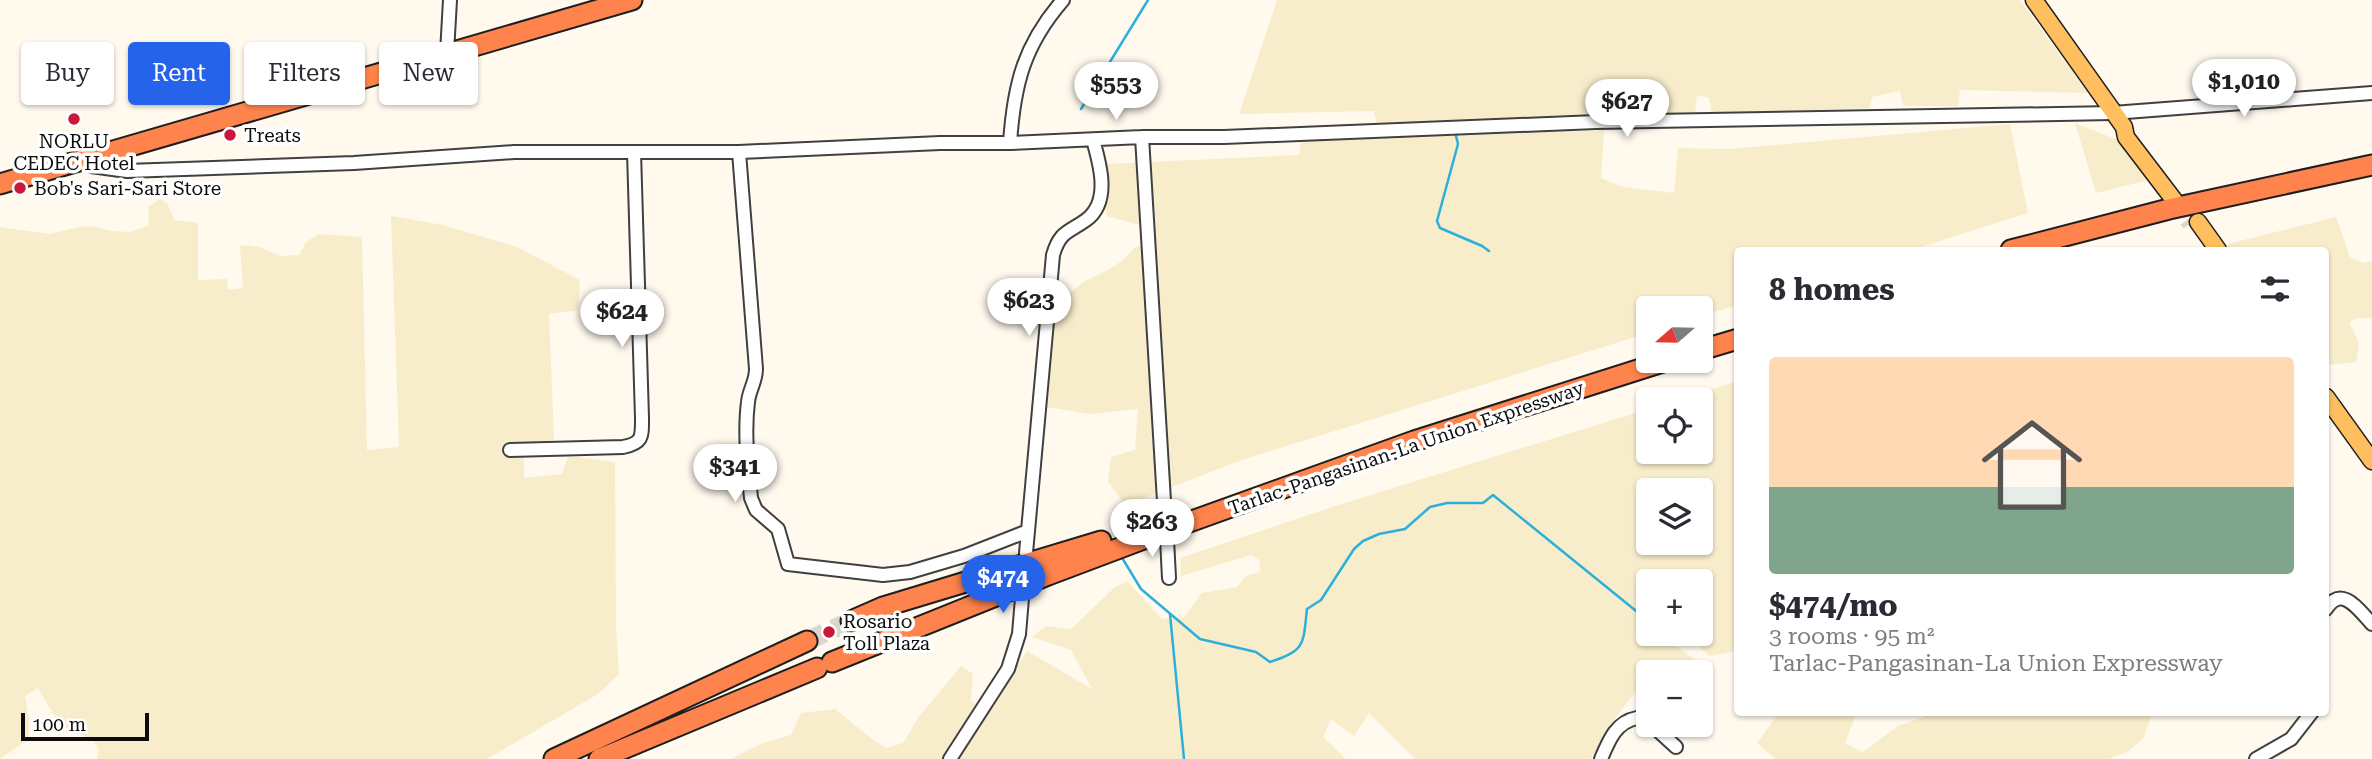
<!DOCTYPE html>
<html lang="en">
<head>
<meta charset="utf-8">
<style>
	:root { --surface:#fff; --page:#f2f2f3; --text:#2b2b33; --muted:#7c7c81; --line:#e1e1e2; --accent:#2563eb }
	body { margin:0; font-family:"Roboto Serif",serif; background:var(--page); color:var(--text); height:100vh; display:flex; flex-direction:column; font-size:26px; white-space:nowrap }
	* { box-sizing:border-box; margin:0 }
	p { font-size:23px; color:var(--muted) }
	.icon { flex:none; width:38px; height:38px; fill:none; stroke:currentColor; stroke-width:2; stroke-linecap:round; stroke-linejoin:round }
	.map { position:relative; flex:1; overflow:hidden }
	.side { position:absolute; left:1734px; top:247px; width:595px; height:469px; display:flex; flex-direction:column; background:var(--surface); border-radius:7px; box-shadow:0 2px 5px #0004 }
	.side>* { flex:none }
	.banner { position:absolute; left:21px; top:42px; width:665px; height:63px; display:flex; gap:14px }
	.needle { width:46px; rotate:250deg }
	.tools { position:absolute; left:1636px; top:296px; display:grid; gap:14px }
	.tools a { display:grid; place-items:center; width:77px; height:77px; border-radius:7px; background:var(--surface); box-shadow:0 2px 5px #0004; font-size:35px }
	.scale { position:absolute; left:21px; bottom:18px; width:128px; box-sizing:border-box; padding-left:7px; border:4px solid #0d0d0d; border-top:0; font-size:19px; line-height:24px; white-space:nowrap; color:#0d0d0d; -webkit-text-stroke:5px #fff; paint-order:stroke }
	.price { position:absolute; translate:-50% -60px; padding:0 16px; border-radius:24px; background:#fff; color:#222; font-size:23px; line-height:46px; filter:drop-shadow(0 2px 4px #0008) }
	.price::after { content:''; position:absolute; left:50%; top:42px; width:21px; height:16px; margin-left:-10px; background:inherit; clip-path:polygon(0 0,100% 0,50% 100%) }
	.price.on { background:var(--accent); color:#fff }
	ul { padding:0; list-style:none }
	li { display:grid; align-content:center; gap:14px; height:371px; padding:0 35px }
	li+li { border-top:2px solid var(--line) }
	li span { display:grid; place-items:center; height:217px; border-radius:7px; color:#555 }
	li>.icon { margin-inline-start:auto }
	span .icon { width:126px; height:126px; fill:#fffc; stroke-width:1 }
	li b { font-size:30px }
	h2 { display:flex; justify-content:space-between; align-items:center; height:84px; padding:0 35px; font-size:30px }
	.tag { padding:0 24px; border-radius:7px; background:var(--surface); box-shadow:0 2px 5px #0004; font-size:24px; line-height:63px }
	.tag.on { background:var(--accent); color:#fff }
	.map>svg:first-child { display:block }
</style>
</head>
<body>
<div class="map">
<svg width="2372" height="759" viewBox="0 0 2372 759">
	<rect width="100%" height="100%" fill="#fff9ee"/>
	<path fill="#f8edcb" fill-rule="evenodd" d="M 1277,0 L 2020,0 L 2088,93 L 1960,90 L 1958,106 L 1903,106 L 1900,91 L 1872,97 L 1870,108 L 1712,114 L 1709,98 L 1697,95 L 1695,114 L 1377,124 L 1374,111 L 1239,114 Z
		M 2075,123 L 2120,141 L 2149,180 L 2096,193 Z
		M 2010,124 L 2028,213 L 1911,250 L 1738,250 L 1738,305 L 1701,316 L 1701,308 L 1648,308 L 1648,333 L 1242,460 L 1125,505 L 1108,482 L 1111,457 L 1135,450 L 1138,409 L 1090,414 L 1046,407 L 1057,298 L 1062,298 L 1085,281 L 1108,270 L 1123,260 L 1134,248 L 1154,240 L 1153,229 L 1107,216 L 1104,200 L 1105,164 L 1299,155 L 1301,140 L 1546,129 L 1604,131 L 1601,178 L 1623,187 L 1674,193 L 1678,148 L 1730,149 Z
		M 160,199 L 167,203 L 175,220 L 198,223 L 198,280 L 227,279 L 228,290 L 243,288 L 240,246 L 247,245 L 259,247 L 280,256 L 299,255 L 306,242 L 319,234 L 362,237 L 367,450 L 399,447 L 391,216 L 443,225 L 517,247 L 580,280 L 578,310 L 549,314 L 554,440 L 524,445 L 524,478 L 562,474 L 568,456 L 615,462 L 616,625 L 619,674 L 598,694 L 487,759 L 97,759 L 99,750 L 93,740 L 60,725 L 38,688 L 25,696 L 29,719 L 29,739 L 0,759 L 0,227 L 50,234 L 79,227 L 92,226 L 112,231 L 131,232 L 149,225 L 148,207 Z
		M 2336,217 L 2350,257 L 2363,263 L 2372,261 L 2372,318 L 2357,318 L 2349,323 L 2359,342 L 2356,362 L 2328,365 L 2326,365 L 2326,250 L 2231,250 L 2227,244 Z
		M 1738,381 L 1738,651 L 1709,656 L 1688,634 L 1701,634 L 1701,581 L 1648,581 L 1648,634 L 1660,634 L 1705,667 L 1699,672 L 1648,672 L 1648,680 L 1644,680 L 1614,720 L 1591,759 L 1415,759 L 1369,713 L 1354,736 L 1331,719 L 1323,737 L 1346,759 L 730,759 L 763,743 L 791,735 L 801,713 L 835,709 L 872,739 L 886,748 L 903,743 L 918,718 L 961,666 L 973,674 L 971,701 L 988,711 L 1027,651 L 1092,689 L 1071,650 L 1032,637 L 1046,626 L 1071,629 L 1114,588 L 1127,581 L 1162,619 L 1184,617 L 1202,593 L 1237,587 L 1246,576 L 1260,572 L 1259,560 L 1251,555 L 1181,576 L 1180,558 L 1332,507 L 1648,409 L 1648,452 L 1701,452 L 1701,399 L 1681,399 ZM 1648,490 L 1701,490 L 1701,542 L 1648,542 Z
		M 1780,712 L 1857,712 L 1845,743 L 1863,752 L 1898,726 L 1938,712 L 2153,712 L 2143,739 L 2127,752 L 2109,759 L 1776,759 L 1757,743 Z"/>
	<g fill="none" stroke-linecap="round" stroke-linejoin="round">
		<path stroke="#2dafda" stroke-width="2.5" d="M 1081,109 L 1148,0
			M 1456,136 L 1458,144 L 1437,221 L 1440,228 L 1482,246 L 1489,251
			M 1121,556 L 1141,589 L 1200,639 L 1256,652 L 1270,662 C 1306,651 1303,644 1307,609 L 1321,600 L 1354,549 L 1363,541 L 1379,534 L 1405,529 L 1430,507 L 1447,503 L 1483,503 L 1493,495 L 1646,619
			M 1170,614 L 1184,759"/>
		<path stroke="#dbd6cc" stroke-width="12" stroke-dasharray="12 6" stroke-linecap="butt" d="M 1164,501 L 1167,535"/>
		<path stroke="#dbd6cc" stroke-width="16" stroke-dasharray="16 8" stroke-linecap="butt" d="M 2174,200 L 2190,224"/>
		<path stroke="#dbd6cc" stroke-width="19" stroke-dasharray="19 10" stroke-linecap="butt" d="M 807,641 L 851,621"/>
		<defs>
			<path id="minor" d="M 447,53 L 450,0
				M 1142,137 L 1164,501
				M 1010,143 C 1014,84 1024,45 1063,0
				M 739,152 L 756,369 C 756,382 749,390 748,402 C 744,433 748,467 751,498 L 756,510 L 778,529 L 788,564 L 883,575 L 910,572 L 964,556 L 1028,531
				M 81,160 L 91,166 L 127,171 L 354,163 L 514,152 L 739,152 L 940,143 L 1010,143 L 1142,137 L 1224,137 L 1596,122 L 2113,113 L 2372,93
				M 510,450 L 623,447 C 643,443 642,437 642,418 L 634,152
				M 1167,539 L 1169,578
				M 1026,553 L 1053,255 C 1060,231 1068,233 1086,220 C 1111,202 1100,164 1093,140
				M 2326,609 C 2342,584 2359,610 2372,624
				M 1651,724 L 1676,747
				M 950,759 L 1008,669 L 1019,634 L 1022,598
				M 1601,759 C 1609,740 1616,722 1637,718 L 1648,722
				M 2256,759 L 2291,739 L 2312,712"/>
			<path id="major" d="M 2034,0 L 2124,127 L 2126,137 L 2174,200
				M 2198,222 L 2218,250
				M 2326,397 L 2372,461"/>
			<path id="highway" d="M 0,184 L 632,0
				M 2011,250 L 2169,209 L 2372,165
				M 1701,350 L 1738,339
				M 851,621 L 883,607 L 1101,541
				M 832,662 L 1048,575 L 1178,526 L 1414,441 L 1669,360
				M 554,759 L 807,641
				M 599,759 L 817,668"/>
		</defs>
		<use href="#minor" stroke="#404040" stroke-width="16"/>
		<use href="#major" stroke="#1e1e1e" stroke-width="19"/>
		<use href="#highway" stroke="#1e1e1e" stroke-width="23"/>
		<use href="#minor" stroke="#fff" stroke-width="12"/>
		<use href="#major" stroke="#ffbf5e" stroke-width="16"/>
		<use href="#highway" stroke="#ff834c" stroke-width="19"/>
	</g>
	<g fill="#ca183b" stroke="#fff" stroke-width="2.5">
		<circle cx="74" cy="119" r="7"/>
		<circle cx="230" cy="135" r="7"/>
		<circle cx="20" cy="188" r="7"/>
		<circle cx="829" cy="632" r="7"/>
	</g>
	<g text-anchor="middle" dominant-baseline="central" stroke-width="7" stroke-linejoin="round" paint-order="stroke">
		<g font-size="19" fill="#0d0d0d" stroke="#fff" text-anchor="start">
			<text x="244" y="135">Treats</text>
			<text x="74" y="141" text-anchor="middle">NORLU<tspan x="74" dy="22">CEDEC Hotel</tspan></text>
			<text x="34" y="188">Bob's Sari-Sari Store</text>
			<text x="843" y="621">Rosario<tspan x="843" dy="22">Toll Plaza</tspan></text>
		</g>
		<g font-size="19" fill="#0d0d0d" stroke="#fff">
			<text transform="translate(1406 448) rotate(-19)">Tarlac-Pangasinan-La Union Expressway</text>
		</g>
	</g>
</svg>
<div class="tools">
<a><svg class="needle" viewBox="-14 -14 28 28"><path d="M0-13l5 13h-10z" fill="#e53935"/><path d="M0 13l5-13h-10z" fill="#7c7c81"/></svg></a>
<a><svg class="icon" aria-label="locate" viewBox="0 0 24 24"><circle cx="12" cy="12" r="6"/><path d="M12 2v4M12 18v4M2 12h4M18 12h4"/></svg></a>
<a><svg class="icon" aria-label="layers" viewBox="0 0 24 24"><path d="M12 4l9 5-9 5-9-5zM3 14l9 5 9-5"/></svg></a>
<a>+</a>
<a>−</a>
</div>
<div class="scale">100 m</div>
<b class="price" style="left:2244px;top:119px">$1,010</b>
<b class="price" style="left:1116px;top:122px">$553</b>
<b class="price" style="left:1627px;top:139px">$627</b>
<b class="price" style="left:1029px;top:338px">$623</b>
<b class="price" style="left:622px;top:349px">$624</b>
<b class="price" style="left:735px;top:504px">$341</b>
<b class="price" style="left:1152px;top:559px">$263</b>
<b class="price on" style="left:1003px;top:615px">$474</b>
<div class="banner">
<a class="tag">Buy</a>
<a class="tag on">Rent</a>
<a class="tag">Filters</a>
<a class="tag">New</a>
</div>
<section class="side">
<h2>8 homes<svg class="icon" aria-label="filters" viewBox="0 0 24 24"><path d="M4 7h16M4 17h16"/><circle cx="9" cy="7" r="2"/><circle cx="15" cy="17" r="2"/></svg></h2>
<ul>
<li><span style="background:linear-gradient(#ffd9b3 60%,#7fa58c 0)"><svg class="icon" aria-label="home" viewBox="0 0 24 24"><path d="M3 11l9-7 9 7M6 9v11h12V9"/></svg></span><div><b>$474/mo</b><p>3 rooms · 95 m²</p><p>Tarlac-Pangasinan-La Union Expressway</p></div></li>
</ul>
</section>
</div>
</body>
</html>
